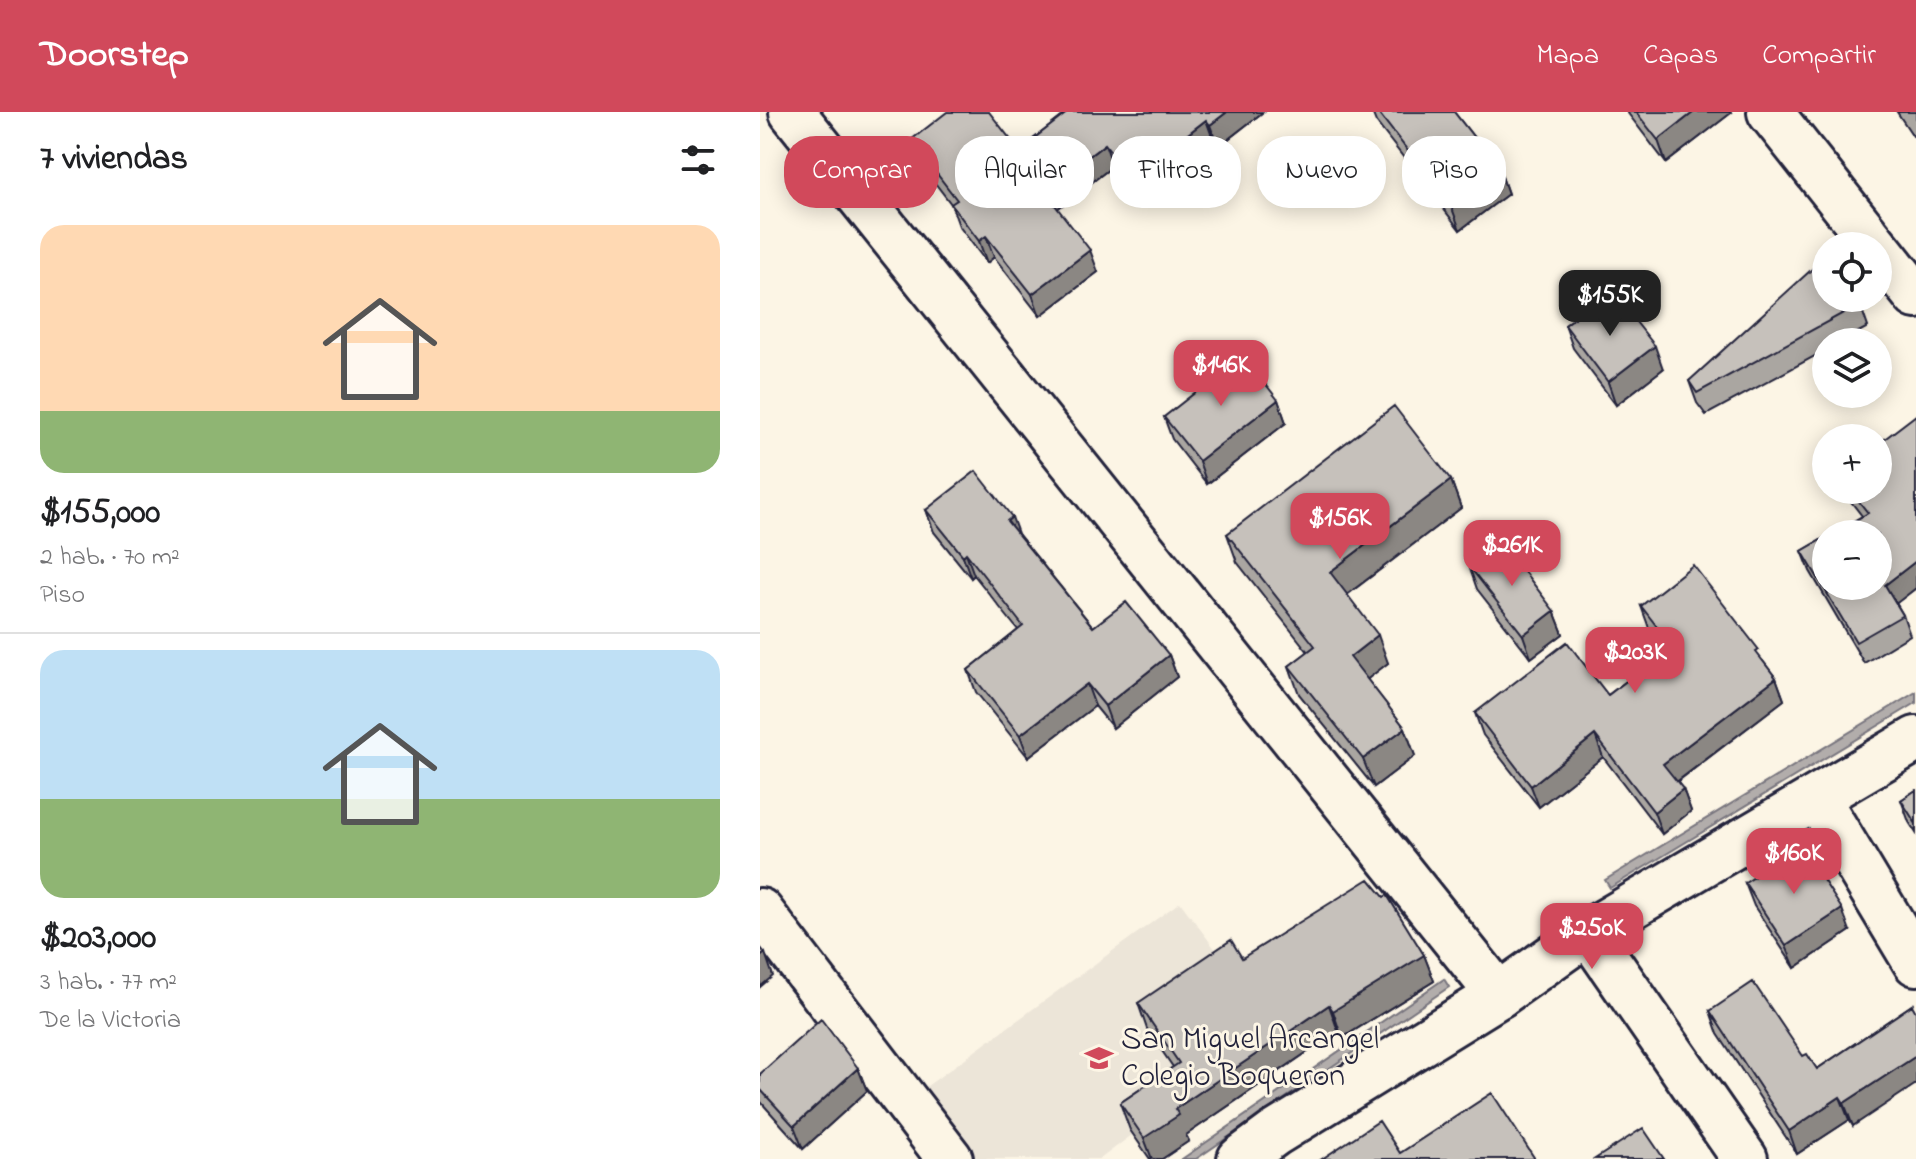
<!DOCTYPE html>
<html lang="es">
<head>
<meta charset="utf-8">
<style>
	:root { --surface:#fff; --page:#f2f2f2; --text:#202124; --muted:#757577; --line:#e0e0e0; --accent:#d1495b }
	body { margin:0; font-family:"Indie Flower",sans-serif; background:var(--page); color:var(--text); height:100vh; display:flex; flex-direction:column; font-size:30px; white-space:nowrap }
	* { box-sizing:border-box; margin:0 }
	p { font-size:26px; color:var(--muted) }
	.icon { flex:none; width:44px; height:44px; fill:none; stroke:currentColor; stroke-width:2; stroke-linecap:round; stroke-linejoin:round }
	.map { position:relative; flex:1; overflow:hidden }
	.side { display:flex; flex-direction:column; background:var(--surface); width:760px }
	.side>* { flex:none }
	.guide { position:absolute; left:24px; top:24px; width:760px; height:72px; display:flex; gap:16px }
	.tools { position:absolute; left:1052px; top:120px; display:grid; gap:16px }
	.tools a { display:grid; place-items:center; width:80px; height:80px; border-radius:50%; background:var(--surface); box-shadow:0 4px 20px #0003; font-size:40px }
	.price { position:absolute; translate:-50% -68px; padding:0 18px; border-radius:16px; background:var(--accent); color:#fff; font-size:26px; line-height:52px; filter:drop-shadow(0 2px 4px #0008) }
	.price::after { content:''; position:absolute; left:50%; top:48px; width:24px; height:18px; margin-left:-12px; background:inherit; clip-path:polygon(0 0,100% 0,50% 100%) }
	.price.current { background:#222; color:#fff }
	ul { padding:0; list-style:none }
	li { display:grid; align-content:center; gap:16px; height:424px; padding:0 40px }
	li+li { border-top:2px solid var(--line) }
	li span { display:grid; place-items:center; height:248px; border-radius:24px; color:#555 }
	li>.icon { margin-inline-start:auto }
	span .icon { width:144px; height:144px; fill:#fffc; stroke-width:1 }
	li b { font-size:34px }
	h2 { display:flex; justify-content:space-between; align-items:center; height:96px; padding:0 40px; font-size:34px }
	.pill { padding:0 28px; border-radius:32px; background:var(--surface); box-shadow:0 4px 20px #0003; font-size:28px; line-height:72px }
	.pill.current { background:var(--accent); color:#fff }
	header { display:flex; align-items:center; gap:48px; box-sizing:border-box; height:112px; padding:0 40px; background:var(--accent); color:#fff }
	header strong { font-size:38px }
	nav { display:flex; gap:44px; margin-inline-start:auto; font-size:28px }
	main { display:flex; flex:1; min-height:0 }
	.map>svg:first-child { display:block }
</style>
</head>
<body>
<header>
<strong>Doorstep</strong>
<nav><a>Mapa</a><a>Capas</a><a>Compartir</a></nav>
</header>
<main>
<section class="side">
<h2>7 viviendas<svg class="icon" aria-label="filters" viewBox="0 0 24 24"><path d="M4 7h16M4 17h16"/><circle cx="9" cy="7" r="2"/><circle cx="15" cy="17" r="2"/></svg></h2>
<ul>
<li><span style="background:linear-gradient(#ffd9b3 75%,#8fb573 0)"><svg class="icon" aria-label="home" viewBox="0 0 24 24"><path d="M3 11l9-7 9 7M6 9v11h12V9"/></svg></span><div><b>$155,000</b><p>2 hab. · 70 m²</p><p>Piso</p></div></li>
<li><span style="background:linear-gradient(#bfe0f5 60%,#8fb573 0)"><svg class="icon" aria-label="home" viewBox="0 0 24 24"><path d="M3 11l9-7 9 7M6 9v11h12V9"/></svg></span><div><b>$203,000</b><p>3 hab. · 77 m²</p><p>De la Victoria</p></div></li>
</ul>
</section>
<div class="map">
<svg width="1156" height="1047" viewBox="0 0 1156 1047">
	<rect width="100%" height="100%" fill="#fcf5e5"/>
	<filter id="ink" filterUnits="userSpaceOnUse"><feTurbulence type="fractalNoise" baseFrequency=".0125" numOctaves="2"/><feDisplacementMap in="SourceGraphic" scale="16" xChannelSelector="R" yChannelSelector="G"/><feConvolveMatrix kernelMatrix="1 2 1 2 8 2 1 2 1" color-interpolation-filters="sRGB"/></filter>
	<g filter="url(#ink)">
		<path fill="#ece5d8" d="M 420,790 L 514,916 L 340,1047 L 217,1047 L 163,977 Z"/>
		<path fill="#b2adab" stroke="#78757e" stroke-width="2" d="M 1156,580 L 1156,591 L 850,776 L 845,768 Z
			M 684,867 L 689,875 L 436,1047 L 422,1047 Z"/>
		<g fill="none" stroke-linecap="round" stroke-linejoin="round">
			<defs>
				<path id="street" d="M 32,0 L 739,883
					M 1010,0 L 1116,134
					M 1118,136 L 1156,184
					M 1057,686 L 1156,851
					M 0,799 L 190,1047
					M 828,820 L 985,1047"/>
				<path id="secondary" d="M 480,1047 L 514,1022 L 739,883 L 828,820 L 1156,627"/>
			</defs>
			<use href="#street" stroke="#22223b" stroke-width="50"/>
			<use href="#secondary" stroke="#22223b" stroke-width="50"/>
			<use href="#street" stroke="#fcf5e5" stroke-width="44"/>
			<use href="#secondary" stroke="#fcf5e5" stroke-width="44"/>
		</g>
		<path fill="#aaa6a1" stroke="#22223b" stroke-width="2" d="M 308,0 L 503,0 L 458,35 L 454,30 L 379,87 L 353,54 L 297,97 L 338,160 L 280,204 L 234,145 L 227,151 L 199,114 L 191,92 L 159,50 L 151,28 L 259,38 Z
			M 612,0 L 694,0 L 740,59 L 748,82 L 700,118 L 616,10 Z
			M 867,0 L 970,0 L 971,1 L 906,51 Z
			M 1137,0 L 1156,0 L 1156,23 L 1153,24 Z
			M 1100,192 L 1108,215 L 1080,230 L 1066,230 L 1066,238 L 946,303 L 937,291 L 929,269 Z
			M 849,199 L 903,257 L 856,293 L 813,236 L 805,213 Z
			M 518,288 L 526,311 L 447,372 L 412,327 L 404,305 Z
			M 1156,303 L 1156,476 L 1136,491 L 1143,503 L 1150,523 L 1104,551 L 1050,459 L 1042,439 L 1102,404 L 1082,378 L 1118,378 Z
			M 691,368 L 701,396 L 587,483 L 628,551 L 607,567 L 645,616 L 655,644 L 614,675 L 539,582 L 529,554 L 548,540 L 477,450 L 467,422 Z
			M 166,398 L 258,422 L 333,515 L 409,543 L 417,565 L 353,616 L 335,594 L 268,645 L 216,580 L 208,558 L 258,518 L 214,463 L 211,466 L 174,420 Z
			M 709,454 L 794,499 L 803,522 L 771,546 L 717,477 Z
			M 881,494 L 1003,549 L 1016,566 L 1024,588 L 917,670 L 923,677 L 931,699 L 902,722 L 843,645 L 779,695 L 723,623 L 715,601 L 848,583 L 907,538 L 889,516 Z
			M 1156,678 L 1156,721 L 1149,710 L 1141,688 Z
			M 985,771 L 1090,819 L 1035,856 L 994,794 Z
			M 664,843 L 674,869 L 582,926 L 578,919 L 426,1023 L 429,1029 L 402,1047 L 390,1047 L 370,1018 L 360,991 L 413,955 L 387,917 L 378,891 L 482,846 Z
			M 1152,893 L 1093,1014 L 1089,1008 L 1037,1042 L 958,922 L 950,899 L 1043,944 L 1057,957 Z
			M 98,956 L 107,979 L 43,1037 L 0,989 L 0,962 Z"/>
		<path fill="#8b8783" stroke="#22223b" stroke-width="2" d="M 467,0 L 503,0 L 458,35 L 450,13 Z
			M 934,0 L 970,0 L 971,1 L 906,51 L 898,28 Z
			M 446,8 L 454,30 L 379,87 L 371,66 Z
			M 345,32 L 353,54 L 292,101 L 284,79 Z
			M 740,59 L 748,82 L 700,118 L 692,96 Z
			M 226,124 L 234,145 L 227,151 L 219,129 Z
			M 330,138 L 338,160 L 280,204 L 272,182 Z
			M 895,234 L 903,257 L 856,293 L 848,270 Z
			M 518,288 L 526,311 L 447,372 L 439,349 Z
			M 691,368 L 701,396 L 580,488 L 570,460 Z
			M 252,405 L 260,427 L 247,409 Z
			M 206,441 L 214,463 L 211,466 L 203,444 Z
			M 1156,449 L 1156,476 L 1133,494 L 1125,473 Z
			M 794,499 L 803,522 L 771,546 L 763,523 Z
			M 618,523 L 628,551 L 600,573 L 590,545 Z
			M 409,543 L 417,565 L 353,616 L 345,594 Z
			M 1016,566 L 1024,588 L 911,674 L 903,652 Z
			M 327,572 L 335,594 L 268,645 L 260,623 Z
			M 645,616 L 655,644 L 614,675 L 603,647 Z
			M 835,623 L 843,645 L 779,695 L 771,674 Z
			M 923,677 L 931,699 L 902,722 L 894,700 Z
			M 1082,797 L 1090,819 L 1035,856 L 1026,834 Z
			M 5,841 L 13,864 L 0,875 L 0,845 Z
			M 664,843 L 674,869 L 582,926 L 573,899 Z
			M 569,893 L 578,919 L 426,1023 L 429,1029 L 402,1047 L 392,1047 L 384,1026 L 415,997 Z
			M 1156,944 L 1156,972 L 1093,1014 L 1084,991 Z
			M 98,956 L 107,979 L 43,1037 L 34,1014 Z
			M 1080,985 L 1089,1008 L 1037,1042 L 1029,1019 Z"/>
		<path fill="#c6c1bb" stroke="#22223b" stroke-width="2" d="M 187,0 L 229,0 L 259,38 L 308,0 L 467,0 L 450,13 L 446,8 L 371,66 L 345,32 L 284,79 L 330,138 L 272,182 L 226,124 L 219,129 L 191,92 L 197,88 L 151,28 Z
			M 618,0 L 694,0 L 740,59 L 692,96 Z
			M 876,0 L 934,0 L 898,28 Z
			M 1061,149 L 1066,154 L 1066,186 L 1095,186 L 1100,192 L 937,281 L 929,269 Z
			M 839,187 L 849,199 L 861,191 L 895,234 L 848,270 L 805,213 Z
			M 483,243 L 518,288 L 439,349 L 404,305 Z
			M 634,294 L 691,368 L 570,460 L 618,523 L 590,545 L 645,616 L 603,647 L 529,554 L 555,534 L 467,422 Z
			M 1156,303 L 1156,449 L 1125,473 L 1143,503 L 1096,530 L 1042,439 L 1066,425 L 1066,474 L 1118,474 L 1118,422 L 1072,422 L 1108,401 L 1090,378 L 1118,378 L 1118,332 Z
			M 216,359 L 252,405 L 247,409 L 333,515 L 366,490 L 409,543 L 345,594 L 327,572 L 260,623 L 208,558 L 263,514 L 206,441 L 203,444 L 166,398 Z
			M 741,429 L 794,499 L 763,523 L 709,454 Z
			M 933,453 L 999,538 L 996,540 L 1016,566 L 903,652 L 923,677 L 894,700 L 835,623 L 771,674 L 715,601 L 807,530 L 848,583 L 912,534 L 881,494 Z
			M 1156,678 L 1156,712 L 1141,688 Z
			M 1041,734 L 1082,797 L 1026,834 L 985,771 Z
			M 609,767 L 624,785 L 627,783 L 664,843 L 573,899 L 569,893 L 415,997 L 419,1003 L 384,1026 L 360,991 L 419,951 L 378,891 L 471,828 L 482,846 Z
			M 0,835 L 5,841 L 0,845 Z
			M 993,870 L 1043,944 L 1047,942 L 1057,957 L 1152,893 L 1156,900 L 1156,944 L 1084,991 L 1080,985 L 1029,1019 L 950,899 Z
			M 61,907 L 98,956 L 34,1014 L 0,977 L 0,962 Z
			M 732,981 L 775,1047 L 562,1047 L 619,1009 L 640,1041 Z
			M 883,1016 L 904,1047 L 835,1047 Z"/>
	</g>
	<defs>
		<symbol id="university-bare" viewBox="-9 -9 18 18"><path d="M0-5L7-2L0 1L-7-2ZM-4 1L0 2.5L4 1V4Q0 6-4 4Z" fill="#d1495b" stroke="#fcf5e5" stroke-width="2.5" paint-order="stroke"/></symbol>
	</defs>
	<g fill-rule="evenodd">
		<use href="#university-bare" x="319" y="926" width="40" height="40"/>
	</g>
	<g text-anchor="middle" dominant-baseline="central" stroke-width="6" stroke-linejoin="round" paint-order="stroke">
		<g font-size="32" fill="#22223b" stroke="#fcf5e5" text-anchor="start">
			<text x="361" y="928">San Miguel Arcangel<tspan x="361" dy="37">Colegio Boqueron</tspan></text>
		</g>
	</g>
</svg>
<div class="tools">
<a><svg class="icon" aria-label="locate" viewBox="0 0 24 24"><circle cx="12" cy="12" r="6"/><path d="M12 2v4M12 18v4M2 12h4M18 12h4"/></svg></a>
<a><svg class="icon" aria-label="layers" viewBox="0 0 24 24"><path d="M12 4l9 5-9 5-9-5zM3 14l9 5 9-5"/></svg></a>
<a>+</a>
<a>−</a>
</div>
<b class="price current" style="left:850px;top:226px">$155K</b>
<b class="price" style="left:461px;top:296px">$146K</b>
<b class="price" style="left:580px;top:449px">$156K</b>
<b class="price" style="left:752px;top:476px">$261K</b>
<b class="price" style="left:875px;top:583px">$203K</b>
<b class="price" style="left:1034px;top:784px">$160K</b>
<b class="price" style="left:832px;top:859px">$250K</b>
<div class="guide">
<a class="pill current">Comprar</a>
<a class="pill">Alquilar</a>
<a class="pill">Filtros</a>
<a class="pill">Nuevo</a>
<a class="pill">Piso</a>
</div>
</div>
</main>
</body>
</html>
